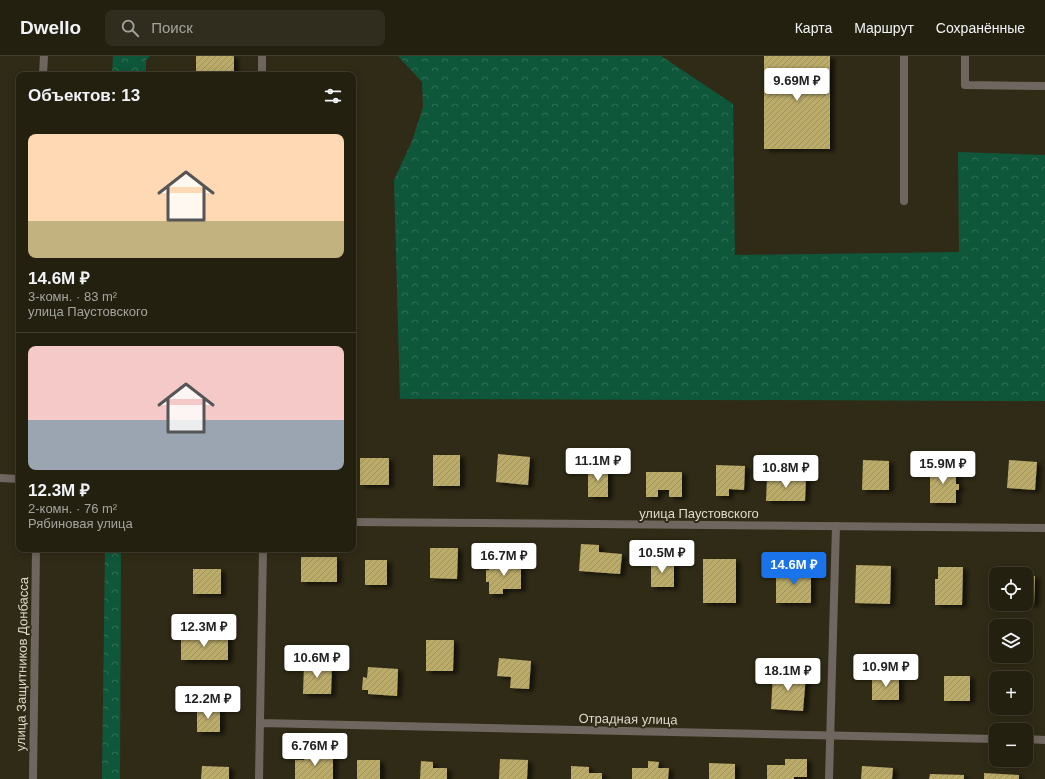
<!DOCTYPE html>
<html lang="ru">
<head>
<meta charset="utf-8">
<style>
	:root { --surface:#242010; --page:#302d1e; --text:#f1f3f6; --muted:#a3a39f; --line:#413e30; --accent:#1a73e8 }
	body { margin:0; font-family:Arial,sans-serif; background:var(--page); color:var(--text); height:100vh; display:flex; flex-direction:column; font-size:15px; white-space:nowrap }
	* { box-sizing:border-box; margin:0 }
	p { font-size:13px; color:var(--muted) }
	.icon { flex:none; width:22px; height:22px; fill:none; stroke:currentColor; stroke-width:2; stroke-linecap:round; stroke-linejoin:round }
	.map { position:relative; flex:1; overflow:hidden }
	.details { position:absolute; left:16px; top:16px; width:340px; height:480px; display:flex; flex-direction:column; background:var(--surface); border-radius:8px; box-shadow:0 2px 10px #0003,0 0 0 1px var(--line) }
	.details>* { flex:none }
	.fabs { position:absolute; left:989px; top:511px; display:grid; gap:8px }
	.fabs a { display:grid; place-items:center; width:44px; height:44px; border-radius:8px; background:var(--surface); box-shadow:0 2px 10px #0003,0 0 0 1px var(--line); font-size:20px }
	.price { position:absolute; translate:-50% -34px; padding:0 9px; border-radius:4px; background:#fff; color:#222; font-size:13px; line-height:26px; filter:drop-shadow(0 1px 2px #0008) }
	.price::after { content:''; position:absolute; left:50%; top:24px; width:12px; height:9px; margin-left:-6px; background:inherit; clip-path:polygon(0 0,100% 0,50% 100%) }
	.price.on { background:var(--accent); color:#fff }
	ul { padding:0; list-style:none }
	li { display:grid; align-content:center; gap:8px; height:212px; padding:0 12px }
	li+li { border-top:1px solid var(--line) }
	li span { display:grid; place-items:center; height:124px; border-radius:8px; color:#555 }
	li>.icon { margin-inline-start:auto }
	span .icon { width:72px; height:72px; fill:#fffc; stroke-width:1 }
	li b { font-size:17px }
	h2 { display:flex; justify-content:space-between; align-items:center; height:48px; padding:0 12px; font-size:17px }
	header { display:flex; align-items:center; gap:24px; box-sizing:border-box; height:56px; padding:0 20px; background:var(--surface); border-bottom:1px solid var(--line) }
	header strong { font-size:19px }
	nav { display:flex; gap:22px; margin-inline-start:auto; font-size:14px }
	.search { width:280px; height:36px; background:var(--page); display:flex; align-items:center; gap:10px; box-sizing:border-box; padding:0 14px; border-radius:8px; color:var(--muted); font-size:15px }
	.map>svg:first-child { display:block }
</style>
</head>
<body>
<header>
<strong>Dwello</strong>
<div class="search"><svg class="icon" aria-label="search" viewBox="0 0 24 24"><circle cx="10" cy="10" r="6"/><path d="M15 15l6 6"/></svg>Поиск</div>
<nav><a>Карта</a><a>Маршрут</a><a>Сохранённые</a></nav>
</header>
<div class="map">
<svg width="1045" height="723" viewBox="0 0 1045 723">
	<defs>
		<pattern id="forest-crowns" width="20" height="18" patternUnits="userSpaceOnUse"><rect width="20" height="18" fill="#0f573a"/><path d="M2 6a3 3 0 1 1 6 0M12 15a3 3 0 1 1 6 0" fill="none" stroke="#326f55"/></pattern>
		<pattern id="building-hatch" width="6" height="6" patternUnits="userSpaceOnUse"><rect width="6" height="6" fill="#bcac6a"/><path d="M-1 1l2-2M0 6l6-6M5 7l2-2" fill="none" stroke="#9e915f"/></pattern>
		<filter id="shadow"><feDropShadow dx="4.5" dy="2.5" stdDeviation="2" flood-color="#0009"/></filter>
	</defs>
	<rect width="100%" height="100%" fill="#302b16"/>
	<path fill="url(#forest-crowns)" d="M 113,0 L 150,0 L 146,4 L 146,19 L 112,19 Z
		M 398,0 L 661,0 L 733,48 L 735,199 L 959,196 L 958,96 L 1045,99 L 1045,345 L 400,343 L 394,124 L 412,85 L 423,51 L 422,26 Z
		M 105,493 L 121,493 L 120,723 L 102,723 Z"/>
	<path fill="url(#building-hatch)" filter="url(#shadow)" d="M 196,0 L 234,0 L 234,19 L 196,19 Z
		M 764,0 L 830,0 L 830,93 L 764,93 Z
		M 498,398 L 530,401 L 528,429 L 496,426 Z
		M 433,399 L 460,399 L 460,430 L 433,430 Z
		M 360,402 L 389,402 L 389,429 L 360,429 Z
		M 863,404 L 889,405 L 889,434 L 862,434 Z
		M 1009,404 L 1037,406 L 1035,434 L 1007,432 Z
		M 716,409 L 745,410 L 744,434 L 729,433 L 729,440 L 716,440 Z
		M 588,410 L 608,410 L 608,441 L 588,441 Z
		M 930,410 L 956,410 L 956,428 L 959,428 L 959,434 L 956,434 L 956,447 L 930,447 Z
		M 646,416 L 682,416 L 682,441 L 669,441 L 669,434 L 658,434 L 658,441 L 646,441 Z
		M 767,421 L 806,421 L 805,445 L 766,445 Z
		M 581,488 L 599,489 L 599,496 L 622,498 L 620,518 L 579,515 Z
		M 430,492 L 458,492 L 457,523 L 430,522 Z
		M 301,501 L 337,501 L 337,526 L 301,526 Z
		M 503,502 L 512,502 L 512,508 L 521,508 L 521,533 L 503,533 L 503,538 L 489,538 L 489,526 L 486,526 L 486,514 L 489,514 L 489,508 L 503,508 Z
		M 703,503 L 736,503 L 736,547 L 703,547 Z
		M 365,504 L 387,504 L 387,529 L 365,529 Z
		M 651,506 L 674,506 L 674,531 L 651,531 Z
		M 794,509 L 811,509 L 811,547 L 776,547 L 776,516 L 794,516 Z
		M 856,509 L 891,510 L 890,548 L 855,547 Z
		M 938,511 L 963,511 L 962,549 L 935,549 L 935,523 L 938,523 Z
		M 193,513 L 221,513 L 221,538 L 193,538 Z
		M 1026,520 L 1035,520 L 1034,548 L 1026,547 Z
		M 181,579 L 228,579 L 228,604 L 181,604 Z
		M 426,584 L 454,584 L 453,615 L 426,615 Z
		M 499,602 L 531,605 L 529,633 L 510,632 L 511,621 L 497,620 Z
		M 304,607 L 332,608 L 331,638 L 303,638 Z
		M 368,611 L 398,613 L 397,640 L 368,638 L 368,634 L 362,634 L 363,621 L 367,622 Z
		M 773,617 L 806,619 L 803,655 L 771,653 Z
		M 872,619 L 899,619 L 899,644 L 872,644 Z
		M 944,620 L 970,620 L 970,645 L 944,645 Z
		M 197,651 L 220,651 L 220,676 L 197,676 Z
		M 304,697 L 333,697 L 333,723 L 295,723 L 295,704 L 304,704 Z
		M 500,703 L 528,704 L 527,723 L 499,723 Z
		M 785,703 L 807,703 L 807,721 L 794,721 L 794,723 L 767,723 L 767,709 L 785,709 Z
		M 357,704 L 380,704 L 380,723 L 357,723 Z
		M 421,705 L 433,706 L 433,712 L 447,712 L 447,723 L 420,723 Z
		M 648,705 L 659,706 L 658,712 L 669,712 L 668,723 L 632,723 L 632,712 L 648,712 Z
		M 709,707 L 735,708 L 735,723 L 709,723 Z
		M 202,710 L 229,711 L 229,723 L 201,723 Z
		M 571,710 L 589,711 L 589,717 L 602,717 L 602,723 L 571,723 Z
		M 862,710 L 893,712 L 892,723 L 861,723 Z
		M 984,717 L 1019,719 L 1019,723 L 984,723 Z
		M 930,718 L 964,719 L 964,723 L 929,723 Z"/>
	<g fill="none" stroke-linecap="round" stroke-linejoin="round">
		<path stroke="#6f665f" stroke-width="8" d="M 965,0 L 965,29 L 1045,30
			M 904,145 L 904,0
			M 829,723 L 836,470"/>
		<path stroke="#6f665f" stroke-width="8" d="M 262,0 L 262,19
			M 43,19 L 44,0
			M 0,422 L 19,423
			M 353,466 L 1045,472
			M 260,667 L 996,683
			M 1026,683 L 1045,684
			M 33,723 L 36,493
			M 259,723 L 263,493"/>
	</g>
	<g text-anchor="middle" dominant-baseline="central" stroke-width="4" stroke-linejoin="round" paint-order="stroke">
		<g font-size="13" fill="#dddacd" stroke="#302b16">
			<text x="699" y="457">улица Паустовского</text>
			<text transform="translate(22 608) rotate(-89)">улица Защитников Донбасса</text>
			<text transform="translate(628 663) rotate(1)">Отрадная улица</text>
		</g>
	</g>
</svg>
<div class="fabs">
<a><svg class="icon" aria-label="locate" viewBox="0 0 24 24"><circle cx="12" cy="12" r="6"/><path d="M12 2v4M12 18v4M2 12h4M18 12h4"/></svg></a>
<a><svg class="icon" aria-label="layers" viewBox="0 0 24 24"><path d="M12 4l9 5-9 5-9-5zM3 14l9 5 9-5"/></svg></a>
<a>+</a>
<a>−</a>
</div>
<b class="price" style="left:797px;top:46px">9.69M ₽</b>
<b class="price" style="left:598px;top:426px">11.1M ₽</b>
<b class="price" style="left:943px;top:429px">15.9M ₽</b>
<b class="price" style="left:786px;top:433px">10.8M ₽</b>
<b class="price" style="left:662px;top:518px">10.5M ₽</b>
<b class="price" style="left:504px;top:521px">16.7M ₽</b>
<b class="price on" style="left:794px;top:530px">14.6M ₽</b>
<b class="price" style="left:204px;top:592px">12.3M ₽</b>
<b class="price" style="left:317px;top:623px">10.6M ₽</b>
<b class="price" style="left:886px;top:632px">10.9M ₽</b>
<b class="price" style="left:788px;top:636px">18.1M ₽</b>
<b class="price" style="left:208px;top:664px">12.2M ₽</b>
<b class="price" style="left:315px;top:711px">6.76M ₽</b>
<section class="details">
<h2>Объектов: 13<svg class="icon" aria-label="filters" viewBox="0 0 24 24"><path d="M4 7h16M4 17h16"/><circle cx="9" cy="7" r="2"/><circle cx="15" cy="17" r="2"/></svg></h2>
<ul>
<li><span style="background:linear-gradient(#ffd9b3 70%,#c2b280 0)"><svg class="icon" aria-label="home" viewBox="0 0 24 24"><path d="M3 11l9-7 9 7M6 9v11h12V9"/></svg></span><div><b>14.6M ₽</b><p>3-комн. · 83 m²</p><p>улица Паустовского</p></div></li>
<li><span style="background:linear-gradient(#f6c9c9 60%,#9aa5b1 0)"><svg class="icon" aria-label="home" viewBox="0 0 24 24"><path d="M3 11l9-7 9 7M6 9v11h12V9"/></svg></span><div><b>12.3M ₽</b><p>2-комн. · 76 m²</p><p>Рябиновая улица</p></div></li>
</ul>
</section>
</div>
</body>
</html>
